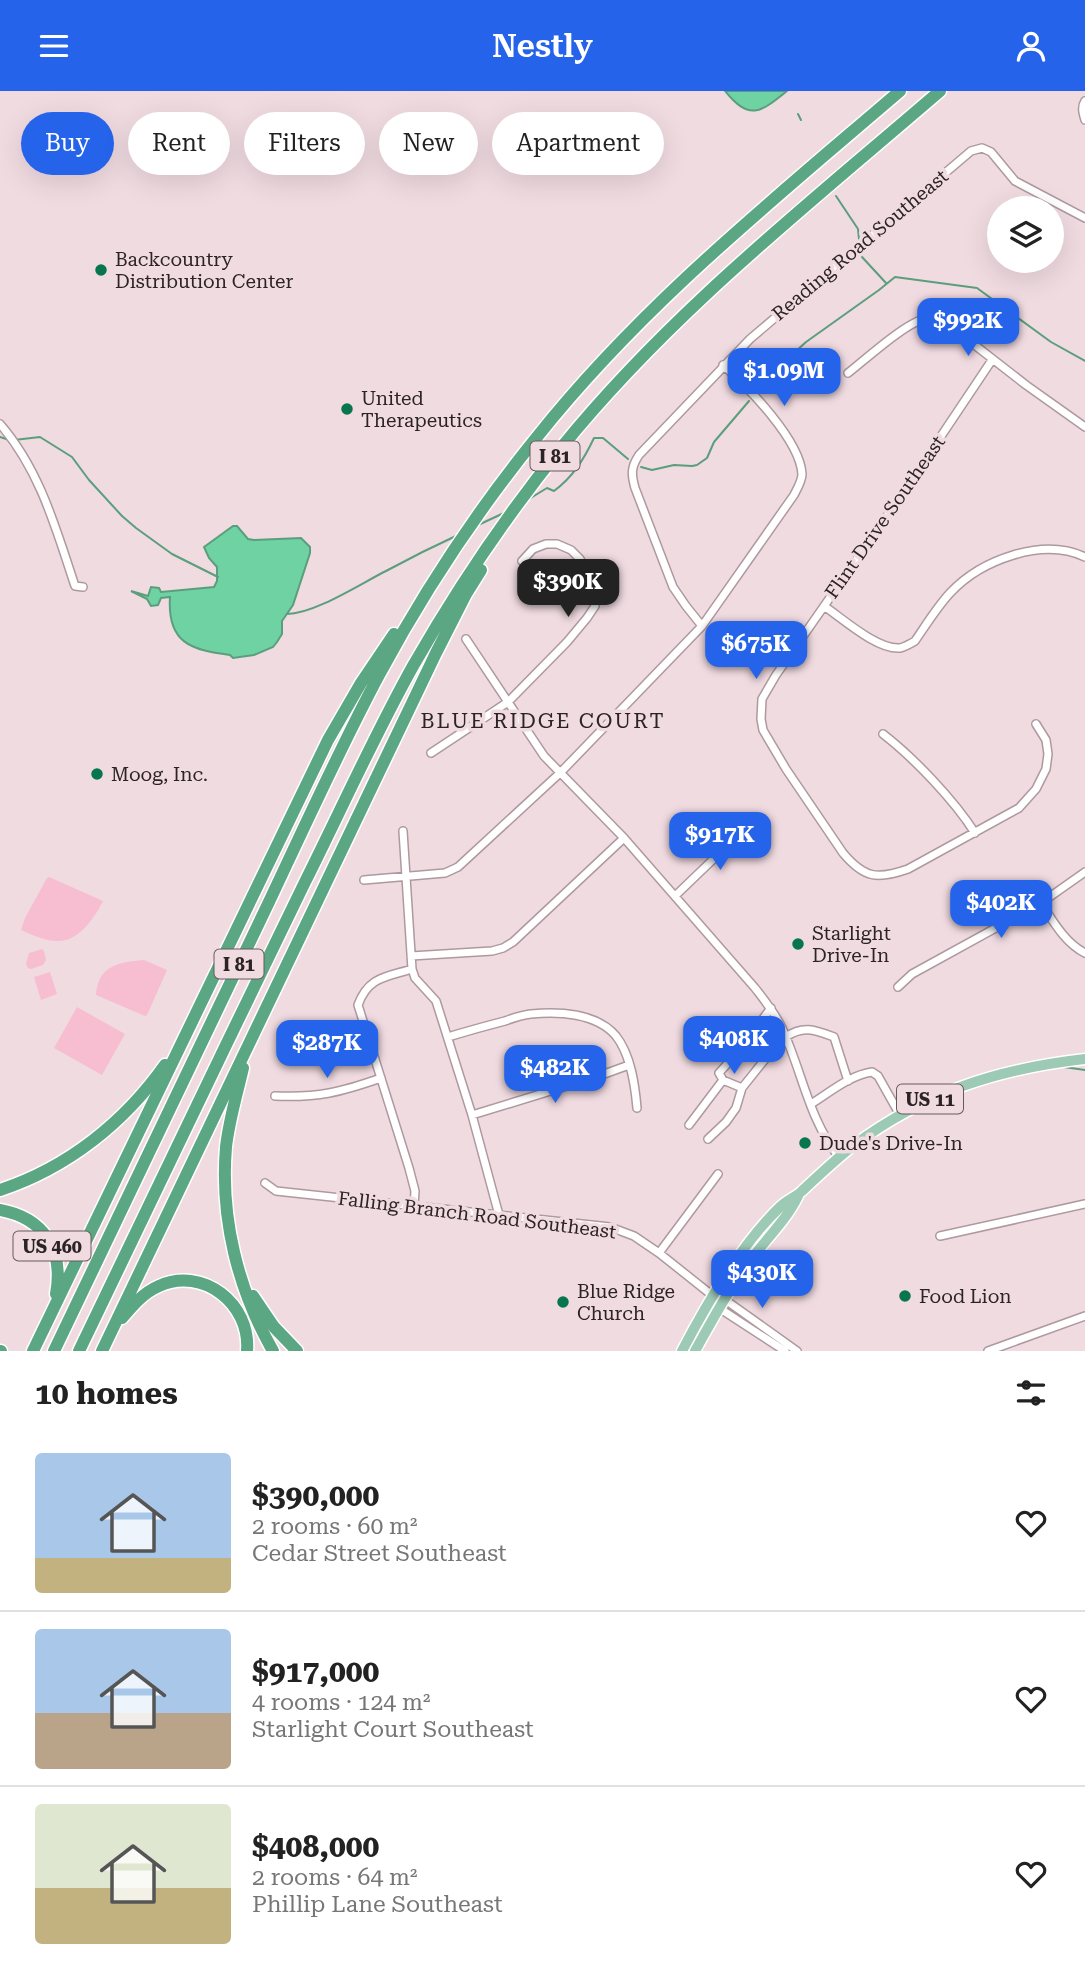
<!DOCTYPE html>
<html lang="en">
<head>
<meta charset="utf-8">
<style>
	:root { --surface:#fff; --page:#f6f6f6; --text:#222; --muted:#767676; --line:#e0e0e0; --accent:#2563eb }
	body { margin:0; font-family:"Roboto Serif",serif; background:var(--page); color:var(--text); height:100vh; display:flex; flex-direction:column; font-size:26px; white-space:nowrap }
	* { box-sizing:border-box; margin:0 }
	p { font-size:23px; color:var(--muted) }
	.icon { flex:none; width:38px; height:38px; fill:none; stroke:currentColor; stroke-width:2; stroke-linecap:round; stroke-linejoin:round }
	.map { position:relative; height:1260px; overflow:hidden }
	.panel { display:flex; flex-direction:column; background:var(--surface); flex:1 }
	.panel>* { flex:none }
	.top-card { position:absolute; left:21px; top:21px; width:700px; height:63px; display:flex; gap:14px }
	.buttons { position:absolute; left:987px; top:105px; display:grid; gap:14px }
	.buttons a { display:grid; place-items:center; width:77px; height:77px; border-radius:50%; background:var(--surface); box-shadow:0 7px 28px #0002; font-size:35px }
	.price { position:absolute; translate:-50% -60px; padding:0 16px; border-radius:14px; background:var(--accent); color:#fff; font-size:23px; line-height:46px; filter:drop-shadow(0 2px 4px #0008) }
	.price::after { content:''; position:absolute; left:50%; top:42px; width:21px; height:16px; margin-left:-10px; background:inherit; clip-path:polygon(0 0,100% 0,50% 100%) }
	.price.active { background:#222; color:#fff }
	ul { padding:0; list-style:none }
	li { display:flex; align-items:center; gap:21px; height:175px; padding:0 35px }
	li+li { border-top:2px solid var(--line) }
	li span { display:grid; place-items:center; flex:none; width:196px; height:140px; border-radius:7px; color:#555 }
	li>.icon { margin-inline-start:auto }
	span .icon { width:84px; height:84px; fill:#fffc; stroke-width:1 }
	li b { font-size:30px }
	h2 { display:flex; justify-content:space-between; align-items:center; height:84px; padding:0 35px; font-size:30px }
	.tag { padding:0 24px; border-radius:32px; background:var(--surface); box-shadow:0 7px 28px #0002; font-size:24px; line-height:63px }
	.tag.active { background:var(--accent); color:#fff }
	header { display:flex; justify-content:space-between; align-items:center; height:91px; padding:0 35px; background:var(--accent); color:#fff; font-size:32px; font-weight:600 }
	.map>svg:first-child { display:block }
</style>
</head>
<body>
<header><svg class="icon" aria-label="menu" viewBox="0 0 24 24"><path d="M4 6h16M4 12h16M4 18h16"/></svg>Nestly<svg class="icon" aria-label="person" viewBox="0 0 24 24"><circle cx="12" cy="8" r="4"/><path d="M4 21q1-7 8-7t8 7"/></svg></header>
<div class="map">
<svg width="1085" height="1260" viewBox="0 0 1085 1260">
	<rect width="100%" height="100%" fill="#f0dbe1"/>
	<path fill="#f7bed1" d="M 49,786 L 103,810 C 95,826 79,850 59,850 C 47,851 32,844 21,839 L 25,827 L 47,787 Z
		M 42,858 L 44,860 L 46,869 L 43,874 L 31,878 L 28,877 L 26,873 L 29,862 Z
		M 144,869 L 167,879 L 147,924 L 145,925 L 96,904 C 98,875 118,871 144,869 Z
		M 50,881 L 57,903 L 41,909 L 34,886 Z
		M 77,916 L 125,943 L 102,984 L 54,957 Z"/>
	<path fill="#6fd2a3" stroke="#5b9e7d" stroke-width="2" d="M 725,0 L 787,0 C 760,22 749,30 725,0 Z
		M 233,435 L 237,435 L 248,448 L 254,449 L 301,447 L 310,456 L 310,462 L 293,514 L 282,530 L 282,543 L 277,551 L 273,556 L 254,564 L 233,567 L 230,564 C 191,559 167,552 170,506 L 161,507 L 158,514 L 151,515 L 147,508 L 131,500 L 148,505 L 151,496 L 159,497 L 161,501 L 214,496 L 217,490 L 217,476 L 209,467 L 204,456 Z"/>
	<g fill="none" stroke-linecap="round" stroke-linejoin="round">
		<path stroke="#5b9e7d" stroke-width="2" d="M 798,23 L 801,29
			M 836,105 L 858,138 L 859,148
			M 860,160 L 862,166 L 886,192
			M 764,300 L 795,261 L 806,251 L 879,199 L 895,186 L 977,197 L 1051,251 L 1085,270
			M 0,346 L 9,349
			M 14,349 L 40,346 L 72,366 L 89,389 L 122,425 L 136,437 L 172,463 L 218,486
			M 641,376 L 652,379 L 674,374 L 692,375 L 697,374 L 707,367 L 714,351 L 749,310
			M 529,408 L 547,397 L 554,400 C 573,386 584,368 594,347 L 603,347 L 628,368
			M 476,435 L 506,421
			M 287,523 C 314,523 360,493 386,480 C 410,467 434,455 458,444
			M 1064,976 L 1085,979"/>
		<defs>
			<path id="minor" d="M 1085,10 C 1081,16 1083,22 1085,29
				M 992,269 L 905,399 L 776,584 L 762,608 L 761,628 L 763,639 L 786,678 L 843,762 C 864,787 877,789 908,778 L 1019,717 L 1036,698 L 1046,678 L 1048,663 L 1046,649 L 1036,633
				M 848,282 C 865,269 909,228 929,227 C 936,227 943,230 949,234 L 1026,294 L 1085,336
				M 0,333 C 40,379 56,438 75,495 L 83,496
				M 824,515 C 842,527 877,559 900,557 C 905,556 910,553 915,550 C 926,534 937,516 950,502 C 981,469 1042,446 1085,466
				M 702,535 L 686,515 L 673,496 L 635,397 C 631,383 631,376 639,364 L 750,248 L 971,60 L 982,57 L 991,61 L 1015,90 L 1085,127
				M 466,548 L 544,665 L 624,747 L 755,897 C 765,910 775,922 782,937 C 802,980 809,1029 839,1066
				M 883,643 C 914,667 954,709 975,742
				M 431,662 L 508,611 L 567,551 L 587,527 L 595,515 L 596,503 L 580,468 L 571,459 L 557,453 L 546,453 L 533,458 L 522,470
				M 403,740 L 412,878 L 415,887 L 436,910 L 472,1024 L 499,1124
				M 364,789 L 445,782 L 458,776 L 560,682 L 702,535 L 794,404 C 797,398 802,390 802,383 C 800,349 748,296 723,274
				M 675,805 L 726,756 L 734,736
				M 1041,812 C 1053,830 1065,852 1085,862
				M 411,865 L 492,860 L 503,857 L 513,851 L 624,747
				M 412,878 C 386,886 368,886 358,914 L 409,1077 L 415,1100 L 414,1115
				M 898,896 L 912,883 L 1041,812 L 1085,781
				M 448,946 C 467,940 486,935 505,930 C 513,927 522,924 531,923 C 558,920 597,922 616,945 C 631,964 635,994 637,1017
				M 786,946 C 803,934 815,939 834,946 L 848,990
				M 723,989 L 742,997
				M 275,1005 C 318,1007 341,1001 381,987
				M 811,1013 C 829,1002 850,984 872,981 L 878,985 L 900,1024
				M 472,1024 L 596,986 L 629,974
				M 689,1034 L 723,989 L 719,982 L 737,962 L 771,917
				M 708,1048 L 726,1031 L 736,1017 L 742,997 L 770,962 L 787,949
				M 265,1092 L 276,1100 L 610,1136 L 634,1145 L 659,1162 L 713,1205 L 724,1208 L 797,1260
				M 940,1145 L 1085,1113
				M 659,1162 L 718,1083
				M 713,1205 L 719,1217 L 785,1260
				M 988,1260 L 1085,1225"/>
			<path id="primary" d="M 682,1260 C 707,1212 742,1152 781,1115 C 787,1109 796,1106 802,1100 C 819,1084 836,1068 854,1054 C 926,1001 997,978 1085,968
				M 695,1260 C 713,1228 730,1196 753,1166 C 768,1146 787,1128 798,1105"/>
			<path id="motorway" d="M 243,977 C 237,1003 229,1029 226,1056 C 220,1127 238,1199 273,1260
				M 0,1099 C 67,1077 124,1032 165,974
				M 0,1119 C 44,1127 64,1159 56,1203
				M 253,1205 L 274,1236 L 297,1260
				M 122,1227 C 133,1214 143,1202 159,1195 C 203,1175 251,1213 247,1260
				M 0,1260 L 1,1260
				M 33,1260 L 328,649 L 361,592 L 394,543
				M 54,1260 C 126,1111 197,962 268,813 C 304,737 339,659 379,584 C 424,500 477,420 537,346 C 642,214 773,109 900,0
				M 79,1260 C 154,1104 229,947 305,791 C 341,719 374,645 413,575 C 457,498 506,425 561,357 C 671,221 809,113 940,0
				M 102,1260 L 436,562 L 466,503 L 481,479"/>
		</defs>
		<use href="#minor" stroke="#ae99a0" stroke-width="10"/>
		<use href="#primary" stroke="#fff" stroke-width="13"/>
		<use href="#motorway" stroke="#fff" stroke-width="15"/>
		<use href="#minor" stroke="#fff" stroke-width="7"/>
		<use href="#primary" stroke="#9dcab5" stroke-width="10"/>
		<use href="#motorway" stroke="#5ba783" stroke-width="12"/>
	</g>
	<g fill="#07754f" stroke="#f0dbe1" stroke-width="2.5">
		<circle cx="101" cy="179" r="7"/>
		<circle cx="347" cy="318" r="7"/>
		<circle cx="97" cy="683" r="7"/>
		<circle cx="798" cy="853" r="7"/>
		<circle cx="805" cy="1052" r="7"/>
		<circle cx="905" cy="1205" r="7"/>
		<circle cx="563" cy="1211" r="7"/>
	</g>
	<g text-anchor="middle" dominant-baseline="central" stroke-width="7" stroke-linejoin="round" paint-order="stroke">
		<g fill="#f0dbe1" stroke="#665a5d" stroke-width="2">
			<rect x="530.5" y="350.5" width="49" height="29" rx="5"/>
			<rect x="214.5" y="858.5" width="49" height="29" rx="5"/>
			<rect x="897" y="993.5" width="66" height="29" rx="5"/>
			<rect x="13.5" y="1140.5" width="77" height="29" rx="5"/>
		</g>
		<g font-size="18" font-weight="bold" fill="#2b2325">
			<text x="555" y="365">I 81</text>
			<text x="239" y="873">I 81</text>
			<text x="930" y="1008">US 11</text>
			<text x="52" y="1155">US 460</text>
		</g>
		<g font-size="19" fill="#2b2325" stroke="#f0dbe1">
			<text transform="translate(860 154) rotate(-40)">Reading Road Southeast</text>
			<text transform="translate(885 426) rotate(-55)">Flint Drive Southeast</text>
			<text transform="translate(477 1124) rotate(7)">Falling Branch Road Southeast</text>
		</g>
		<g font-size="19" fill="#2b2325" stroke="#f0dbe1" text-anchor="start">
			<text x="115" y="168">Backcountry<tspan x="115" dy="22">Distribution Center</tspan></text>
			<text x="361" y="307">United<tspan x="361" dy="22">Therapeutics</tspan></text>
			<text x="111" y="683">Moog, Inc.</text>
			<text x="812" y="842">Starlight<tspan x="812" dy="22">Drive-In</tspan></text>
			<text x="819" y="1052">Dude's Drive-In</text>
			<text x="577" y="1200">Blue Ridge<tspan x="577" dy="22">Church</tspan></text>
			<text x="919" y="1205">Food Lion</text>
		</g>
		<g font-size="21" letter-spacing="2" fill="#2b2325" stroke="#f0dbe1">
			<text x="543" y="630">BLUE RIDGE COURT</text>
		</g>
	</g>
</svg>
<div class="buttons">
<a><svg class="icon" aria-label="layers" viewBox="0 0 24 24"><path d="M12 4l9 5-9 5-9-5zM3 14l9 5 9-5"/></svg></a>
</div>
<b class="price" style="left:968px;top:267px">$992K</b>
<b class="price" style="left:784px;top:317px">$1.09M</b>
<b class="price active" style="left:568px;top:528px">$390K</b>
<b class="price" style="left:756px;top:590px">$675K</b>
<b class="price" style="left:720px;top:781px">$917K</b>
<b class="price" style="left:1001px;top:849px">$402K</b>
<b class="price" style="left:734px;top:985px">$408K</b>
<b class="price" style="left:327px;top:989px">$287K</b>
<b class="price" style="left:555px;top:1014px">$482K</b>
<b class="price" style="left:762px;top:1219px">$430K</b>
<div class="top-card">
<a class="tag active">Buy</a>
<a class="tag">Rent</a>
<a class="tag">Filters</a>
<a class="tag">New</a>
<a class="tag">Apartment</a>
</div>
</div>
<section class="panel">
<h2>10 homes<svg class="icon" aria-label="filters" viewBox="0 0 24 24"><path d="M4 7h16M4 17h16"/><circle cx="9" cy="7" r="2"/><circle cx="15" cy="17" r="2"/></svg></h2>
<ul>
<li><span style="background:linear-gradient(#a9c7e8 75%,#c2b280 0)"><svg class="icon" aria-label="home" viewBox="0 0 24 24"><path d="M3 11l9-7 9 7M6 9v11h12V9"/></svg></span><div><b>$390,000</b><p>2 rooms · 60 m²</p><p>Cedar Street Southeast</p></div><svg class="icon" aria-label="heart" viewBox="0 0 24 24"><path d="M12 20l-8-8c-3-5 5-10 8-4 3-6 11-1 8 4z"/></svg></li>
<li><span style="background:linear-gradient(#a9c7e8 60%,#b9a48a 0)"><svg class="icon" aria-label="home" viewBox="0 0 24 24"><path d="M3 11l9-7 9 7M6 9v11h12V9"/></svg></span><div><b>$917,000</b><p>4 rooms · 124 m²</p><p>Starlight Court Southeast</p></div><svg class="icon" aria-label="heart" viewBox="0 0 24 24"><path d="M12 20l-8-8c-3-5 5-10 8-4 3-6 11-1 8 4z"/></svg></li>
<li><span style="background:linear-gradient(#dfe7d0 60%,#c2b280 0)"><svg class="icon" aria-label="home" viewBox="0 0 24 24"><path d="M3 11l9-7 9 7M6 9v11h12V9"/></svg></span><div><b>$408,000</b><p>2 rooms · 64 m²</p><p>Phillip Lane Southeast</p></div><svg class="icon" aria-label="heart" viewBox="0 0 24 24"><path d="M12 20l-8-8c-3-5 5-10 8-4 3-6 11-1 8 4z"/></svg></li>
</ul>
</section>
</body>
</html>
